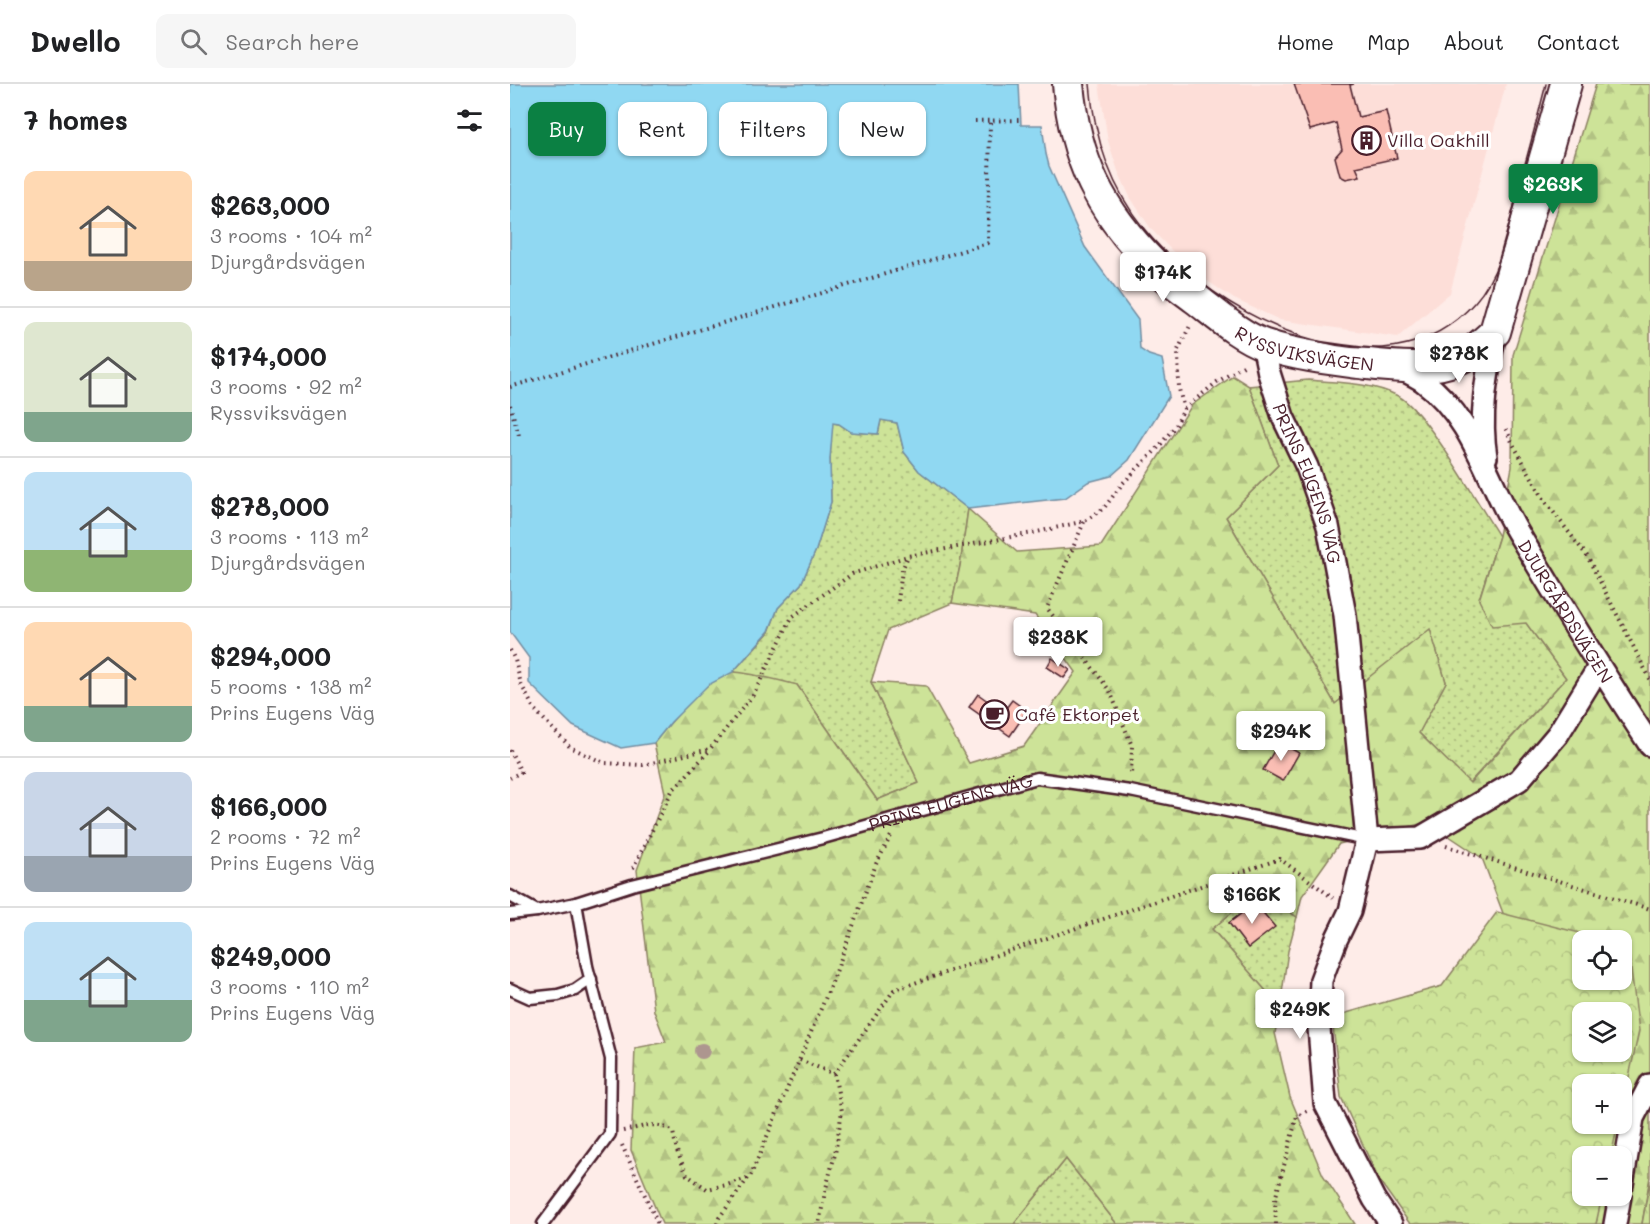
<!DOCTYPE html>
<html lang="en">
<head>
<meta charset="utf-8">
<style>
	:root { --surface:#fff; --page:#f6f6f6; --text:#202124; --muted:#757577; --line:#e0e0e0; --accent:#0b8043 }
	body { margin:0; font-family:Mali,sans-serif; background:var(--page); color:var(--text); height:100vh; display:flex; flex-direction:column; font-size:22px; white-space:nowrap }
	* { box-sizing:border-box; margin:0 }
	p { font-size:20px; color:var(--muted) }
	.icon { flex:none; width:33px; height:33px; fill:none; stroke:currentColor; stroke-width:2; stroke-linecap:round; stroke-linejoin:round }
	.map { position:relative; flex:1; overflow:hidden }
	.sheet { display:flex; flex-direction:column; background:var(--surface); width:510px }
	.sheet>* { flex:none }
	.hud { position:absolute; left:18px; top:18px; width:570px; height:54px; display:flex; gap:12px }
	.buttons { position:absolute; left:1062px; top:846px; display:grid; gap:12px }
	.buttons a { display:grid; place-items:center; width:60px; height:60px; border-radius:12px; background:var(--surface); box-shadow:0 2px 4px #0004; font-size:30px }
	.price { position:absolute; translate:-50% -51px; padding:0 14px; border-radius:6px; background:#fff; color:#222; font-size:20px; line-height:39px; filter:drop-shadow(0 2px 3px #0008) }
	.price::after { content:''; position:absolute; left:50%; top:36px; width:18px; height:14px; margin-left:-9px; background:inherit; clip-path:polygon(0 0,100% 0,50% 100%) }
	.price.current { background:var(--accent); color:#fff }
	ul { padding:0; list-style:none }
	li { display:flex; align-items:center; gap:18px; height:150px; padding:0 24px }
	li+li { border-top:2px solid var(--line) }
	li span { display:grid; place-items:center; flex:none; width:168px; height:120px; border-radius:12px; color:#555 }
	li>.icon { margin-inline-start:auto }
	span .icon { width:72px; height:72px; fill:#fffc; stroke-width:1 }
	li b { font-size:26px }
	h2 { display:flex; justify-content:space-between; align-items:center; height:72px; padding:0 24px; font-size:26px }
	.pill { padding:0 21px; border-radius:12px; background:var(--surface); box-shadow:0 2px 4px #0004; font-size:21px; line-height:54px }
	.pill.current { background:var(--accent); color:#fff }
	header { display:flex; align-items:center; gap:36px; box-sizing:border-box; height:84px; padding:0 30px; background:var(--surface); border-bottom:2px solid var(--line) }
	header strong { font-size:28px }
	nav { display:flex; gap:33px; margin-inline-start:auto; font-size:21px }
	.search { width:420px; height:54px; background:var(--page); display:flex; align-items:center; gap:15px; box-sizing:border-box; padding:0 21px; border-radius:12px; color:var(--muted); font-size:22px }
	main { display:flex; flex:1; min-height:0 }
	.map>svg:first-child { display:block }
</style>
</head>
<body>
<header>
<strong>Dwello</strong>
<div class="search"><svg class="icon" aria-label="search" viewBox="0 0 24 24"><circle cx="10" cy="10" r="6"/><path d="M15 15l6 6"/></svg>Search here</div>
<nav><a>Home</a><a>Map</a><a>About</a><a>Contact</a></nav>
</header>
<main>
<section class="sheet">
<h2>7 homes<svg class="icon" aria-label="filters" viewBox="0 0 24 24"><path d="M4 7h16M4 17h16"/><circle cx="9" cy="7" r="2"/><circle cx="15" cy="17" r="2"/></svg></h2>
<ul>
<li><span style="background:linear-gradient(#ffd9b3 75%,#b9a48a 0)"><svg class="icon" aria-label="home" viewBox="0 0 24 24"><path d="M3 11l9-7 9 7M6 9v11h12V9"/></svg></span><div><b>$263,000</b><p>3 rooms · 104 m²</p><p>Djurgårdsvägen</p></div></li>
<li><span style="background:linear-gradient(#dfe7d0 75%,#7fa58c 0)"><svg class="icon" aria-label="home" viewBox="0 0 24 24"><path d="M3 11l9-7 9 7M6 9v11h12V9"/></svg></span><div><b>$174,000</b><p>3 rooms · 92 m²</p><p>Ryssviksvägen</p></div></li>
<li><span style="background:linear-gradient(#bfe0f5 65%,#8fb573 0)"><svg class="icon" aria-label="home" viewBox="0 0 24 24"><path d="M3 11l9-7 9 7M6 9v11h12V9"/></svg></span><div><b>$278,000</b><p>3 rooms · 113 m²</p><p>Djurgårdsvägen</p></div></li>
<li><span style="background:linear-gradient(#ffd9b3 70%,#7fa58c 0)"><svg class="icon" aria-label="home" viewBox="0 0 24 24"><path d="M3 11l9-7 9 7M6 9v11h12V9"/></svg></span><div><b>$294,000</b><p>5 rooms · 138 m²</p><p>Prins Eugens Väg</p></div></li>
<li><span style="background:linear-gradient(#c9d6e8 70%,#9aa5b1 0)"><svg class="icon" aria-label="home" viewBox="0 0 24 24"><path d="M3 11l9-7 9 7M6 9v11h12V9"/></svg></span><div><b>$166,000</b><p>2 rooms · 72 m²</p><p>Prins Eugens Väg</p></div></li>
<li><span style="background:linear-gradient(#bfe0f5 65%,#7fa58c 0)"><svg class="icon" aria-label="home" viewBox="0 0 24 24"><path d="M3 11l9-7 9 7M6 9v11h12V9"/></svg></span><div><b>$249,000</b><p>3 rooms · 110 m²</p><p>Prins Eugens Väg</p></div></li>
</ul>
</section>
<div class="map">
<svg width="1140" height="1140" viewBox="0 0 1140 1140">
	<defs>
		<pattern id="grass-dots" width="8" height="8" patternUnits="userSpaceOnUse" patternTransform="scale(1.5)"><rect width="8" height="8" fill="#cde398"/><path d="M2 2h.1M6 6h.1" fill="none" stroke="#b2c283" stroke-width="1.8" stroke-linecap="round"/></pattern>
		<pattern id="forest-firs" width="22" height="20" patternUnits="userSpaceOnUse" patternTransform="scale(1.5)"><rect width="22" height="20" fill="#cde398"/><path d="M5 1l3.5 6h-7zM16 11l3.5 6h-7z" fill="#b2c283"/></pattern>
		<pattern id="park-crowns" width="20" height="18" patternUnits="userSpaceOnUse" patternTransform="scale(1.5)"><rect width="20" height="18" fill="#cde398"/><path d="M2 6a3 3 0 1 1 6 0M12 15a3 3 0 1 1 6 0" fill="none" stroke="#b2c283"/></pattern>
	</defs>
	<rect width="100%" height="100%" fill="#feece8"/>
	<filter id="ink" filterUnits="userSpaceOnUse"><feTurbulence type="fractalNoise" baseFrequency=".0167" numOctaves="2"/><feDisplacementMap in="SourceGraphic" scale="12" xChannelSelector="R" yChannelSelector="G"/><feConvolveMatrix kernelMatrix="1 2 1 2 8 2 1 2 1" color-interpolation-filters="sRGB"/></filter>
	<g filter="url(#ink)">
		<path fill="#fdded8" d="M 589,0 L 996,0 L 940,209 L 888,253 L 770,236 L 724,215 L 699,198 L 669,174 L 641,145 L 620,113 L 608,87 L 598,57 Z"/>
		<path fill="url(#grass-dots)" stroke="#8c8162" stroke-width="1.5" fill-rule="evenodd" d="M 798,296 C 828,299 860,298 888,312 C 916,326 969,422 989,452 L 969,515 L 1016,539 L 1056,594 L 959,699 L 909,649 L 936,598 L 920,546 L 825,620 L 716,433 L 768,381 L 739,302 Z
			M 371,336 L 387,339 L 394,368 L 409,387 L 458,425 L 450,482 L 442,519 L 378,546 L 361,598 L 409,699 L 367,716 L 287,601 L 223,588 L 259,548 L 268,524 L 291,500 L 306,466 L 321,418 L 320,375 L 322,339 L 329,340 L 341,348 L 368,350 Z
			M 748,807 L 787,833 L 778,867 L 770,923 L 702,845 ZM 745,819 L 764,843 L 738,864 L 719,839 Z
			M 556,1075 L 607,1140 L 504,1140 Z"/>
		<path fill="url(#forest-firs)" stroke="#8c8162" stroke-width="1.5" fill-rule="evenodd" d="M 1086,0 L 1140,0 L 1140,1093 L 1132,1140 L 1086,1140 L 1087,1135 L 1072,1112 L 1112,1112 L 1112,1072 L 1072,1072 L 1072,1040 L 1112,1040 L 1112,1000 L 1075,1000 L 1031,929 L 972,774 L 918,738 L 829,760 L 792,812 L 787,833 L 748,807 L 702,845 L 770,923 L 765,949 L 780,1013 L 813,1091 L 845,1140 L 607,1140 L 556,1075 L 504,1140 L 152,1140 L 121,1066 L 125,964 L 156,958 L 144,927 L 127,786 L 155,709 L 144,659 C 160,639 197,592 223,588 C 232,587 275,598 287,601 L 367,716 L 409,699 L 361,598 L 416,602 L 459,679 L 514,662 L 566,588 L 525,531 L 442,519 L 450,482 L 458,425 L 507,468 L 591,462 L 682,321 L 723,292 L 739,302 L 768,381 L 716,433 L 825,620 L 920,545 L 936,598 L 909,649 L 960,699 L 1056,594 L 1016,539 L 982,542 L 969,516 L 989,452 L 1002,383 L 1003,271 ZM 1072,856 L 1112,856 L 1112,896 L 1072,896 ZM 1072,928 L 1112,928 L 1112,968 L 1072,968 Z"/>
		<path fill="url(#park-crowns)" stroke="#8c8162" stroke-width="1.5" fill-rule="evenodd" d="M 987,828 L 1097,856 L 1072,856 L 1072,896 L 1112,896 L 1112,860 L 1118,862 L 1129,947 L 1112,1025 L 1112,1000 L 1072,1000 L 1072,1040 L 1108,1040 L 1101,1072 L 1072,1072 L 1072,1112 L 1092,1112 L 1086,1140 L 900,1140 L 869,1096 L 831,1013 L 822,933 L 932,902 ZM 1072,928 L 1112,928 L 1112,968 L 1072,968 Z
			M 1140,1096 L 1140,1140 L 1132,1140 Z"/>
		<path fill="#90d8f2" stroke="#748ea2" stroke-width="1.5" d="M 0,0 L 509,0 L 511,41 L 532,41 L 536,70 L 539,82 L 575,163 L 628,236 L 630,265 L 639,271 L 652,275 L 659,312 L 619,376 L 601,392 L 578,398 L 555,414 L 458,425 L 409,387 L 394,368 L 387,339 L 371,336 L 368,350 L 341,348 L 329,340 L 323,339 L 320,375 L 321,418 L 306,466 L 291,500 L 268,524 L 259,547 L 223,588 L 198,601 L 161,638 L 144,659 L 111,664 L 63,642 L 19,599 L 19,574 L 0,548 Z"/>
		<path fill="#fabeb4" stroke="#4a1f2b" stroke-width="1.5" d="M 784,0 L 844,0 L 840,1 L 848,33 L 876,27 L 887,74 L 846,83 L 850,92 L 836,95 L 830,92 L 825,73 L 832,65 L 826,39 L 800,46 Z
			M 542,574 L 560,586 L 554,594 L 537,583 Z
			M 468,610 L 493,628 L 502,616 L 517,627 L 500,652 L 459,623 Z
			M 769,658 L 789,669 L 773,697 L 753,686 Z
			M 745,819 L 765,843 L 738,864 L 719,839 Z"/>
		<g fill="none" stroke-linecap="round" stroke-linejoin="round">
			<defs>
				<g id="lane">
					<path id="s1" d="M 0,812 L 27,827 L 66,819 L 122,801 L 313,754 L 527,694 L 620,707 L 857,756"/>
					<path d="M 0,830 L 27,827"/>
					<path d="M 0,905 L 20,914 L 48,911 L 65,906 L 81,895"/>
					<path d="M 33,1140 L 100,1050 L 101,975 L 77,882 L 66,819"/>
				</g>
				<g id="street">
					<path id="s2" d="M 753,260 L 759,289 L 773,333 L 797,383 L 818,442 L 835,531 L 857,756 L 840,827 L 826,856 L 811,896 L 809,944 L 815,1019 L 864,1115 L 881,1140"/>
					<path id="s3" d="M 889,284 C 897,288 906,292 913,297 C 963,334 977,396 1007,447 C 1050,519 1094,591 1140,661"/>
					<path d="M 976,373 C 969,330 977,291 985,248"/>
					<path d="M 857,756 L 910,754 L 1009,696 L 1048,650 L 1089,583"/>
					<path d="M 1112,1101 L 1123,1034 L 1140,1001"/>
					<path d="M 1105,1140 L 1110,1112"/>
				</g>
				<g id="secondary">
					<path id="s4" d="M 558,0 C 565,76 590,127 644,181 C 656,194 672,204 686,215 C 707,231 730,252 755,261 C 785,271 818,275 849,279 C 886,283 926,289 960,269 C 969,263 977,255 985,248 L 1056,0"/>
				</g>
			</defs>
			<use href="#lane" stroke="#4a1f2b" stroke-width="15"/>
			<use href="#street" stroke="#4a1f2b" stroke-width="26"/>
			<use href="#secondary" stroke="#4a1f2b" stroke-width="34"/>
			<path stroke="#4a1f2b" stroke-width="4" stroke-dasharray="1.5 4.5" stroke-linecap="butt" d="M 465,37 L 510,36
				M 0,303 L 478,159 L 480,37
				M 0,321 L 10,355
				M 674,325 L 707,298 L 735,281
				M 996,345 L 1003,360 L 1035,417 L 1077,472 L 1140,595
				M 574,438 L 537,524 L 600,607 L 622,662 L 621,692
				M 388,517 L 392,486 L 398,472
				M 0,566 L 5,576 L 11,600 L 24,625 L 60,663 L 94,679 L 133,681 L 200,665 L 243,611 L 282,533 L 342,490 L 398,472 L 523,449 L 575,437 L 594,424 L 613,399 L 647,365 L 666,341 L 674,325 L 669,305 L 668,266 L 680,242
				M 0,666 L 11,688 L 0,694
				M 936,762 L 1140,825
				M 123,784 L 162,707 L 200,666
				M 290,976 L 324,990 L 332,1027 L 325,1070 L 315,1108 L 309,1140
				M 324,990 L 384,906 L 770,775 L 823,814
				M 113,1047 C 133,1043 147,1036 163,1048 L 167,1067 L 177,1091 L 197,1105 L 217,1101 L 240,1093 L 323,896 L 366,780 L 382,750
				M 112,1061 L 148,1140
				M 207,1140 L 209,1134 L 239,1093
				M 766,1140 L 765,1116 L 787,1032 L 798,1027"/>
			<use href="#lane" stroke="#fff" stroke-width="10"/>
			<use href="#street" stroke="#fff" stroke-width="21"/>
			<use href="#secondary" stroke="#fff" stroke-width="30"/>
			<path stroke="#4a1f2b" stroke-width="1.5" d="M 580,0 C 584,53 601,104 635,146 C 704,230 875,322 965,218 C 991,189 998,146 1007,109 C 1017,73 1027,36 1036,0"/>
		</g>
		<circle fill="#ad968f" cx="192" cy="967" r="8"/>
	</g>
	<defs>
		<symbol id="building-ring" viewBox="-11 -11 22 22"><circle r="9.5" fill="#fff" stroke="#4a1f2b" stroke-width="1.5"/><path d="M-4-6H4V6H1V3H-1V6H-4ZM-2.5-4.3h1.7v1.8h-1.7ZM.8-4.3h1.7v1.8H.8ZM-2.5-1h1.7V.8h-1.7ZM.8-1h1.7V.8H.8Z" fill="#4a1f2b"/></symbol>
		<symbol id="cafe-ring" viewBox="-11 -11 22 22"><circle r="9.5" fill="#fff" stroke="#4a1f2b" stroke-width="1.5"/><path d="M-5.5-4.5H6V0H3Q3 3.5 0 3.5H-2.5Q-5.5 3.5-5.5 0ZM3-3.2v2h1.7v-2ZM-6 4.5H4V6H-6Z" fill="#4a1f2b"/></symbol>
	</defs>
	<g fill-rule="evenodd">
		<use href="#building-ring" x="840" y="40" width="33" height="33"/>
		<use href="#cafe-ring" x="468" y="614" width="33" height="33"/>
	</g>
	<g text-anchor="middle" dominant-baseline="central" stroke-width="6" stroke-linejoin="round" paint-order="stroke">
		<g font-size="18" fill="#4a1f2b" stroke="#fff" text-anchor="start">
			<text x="877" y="56">Villa Oakhill</text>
			<text x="505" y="630">Café Ektorpet</text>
		</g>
		<g font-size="18" fill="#4a1f2b" stroke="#fff">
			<text stroke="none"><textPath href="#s4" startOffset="382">RYSSVIKSVÄGEN</textPath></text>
			<text stroke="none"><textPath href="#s2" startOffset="147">PRINS EUGENS VÄG</textPath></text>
			<text stroke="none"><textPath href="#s3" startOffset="300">DJURGÅRDSVÄGEN</textPath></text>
			<text stroke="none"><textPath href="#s1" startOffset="459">PRINS EUGENS VÄG</textPath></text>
		</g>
	</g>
</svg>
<div class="buttons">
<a><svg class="icon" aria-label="locate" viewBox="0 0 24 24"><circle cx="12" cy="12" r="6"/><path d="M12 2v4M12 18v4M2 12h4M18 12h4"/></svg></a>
<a><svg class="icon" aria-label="layers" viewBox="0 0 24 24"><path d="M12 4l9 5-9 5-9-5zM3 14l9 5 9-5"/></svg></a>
<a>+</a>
<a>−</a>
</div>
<b class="price current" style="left:1043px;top:131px">$263K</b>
<b class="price" style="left:653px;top:219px">$174K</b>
<b class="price" style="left:949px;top:300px">$278K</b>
<b class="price" style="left:548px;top:584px">$238K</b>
<b class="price" style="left:771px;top:678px">$294K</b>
<b class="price" style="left:742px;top:841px">$166K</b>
<b class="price" style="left:790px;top:956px">$249K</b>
<div class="hud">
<a class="pill current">Buy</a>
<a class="pill">Rent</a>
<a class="pill">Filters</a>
<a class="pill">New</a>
</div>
</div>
</main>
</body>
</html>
